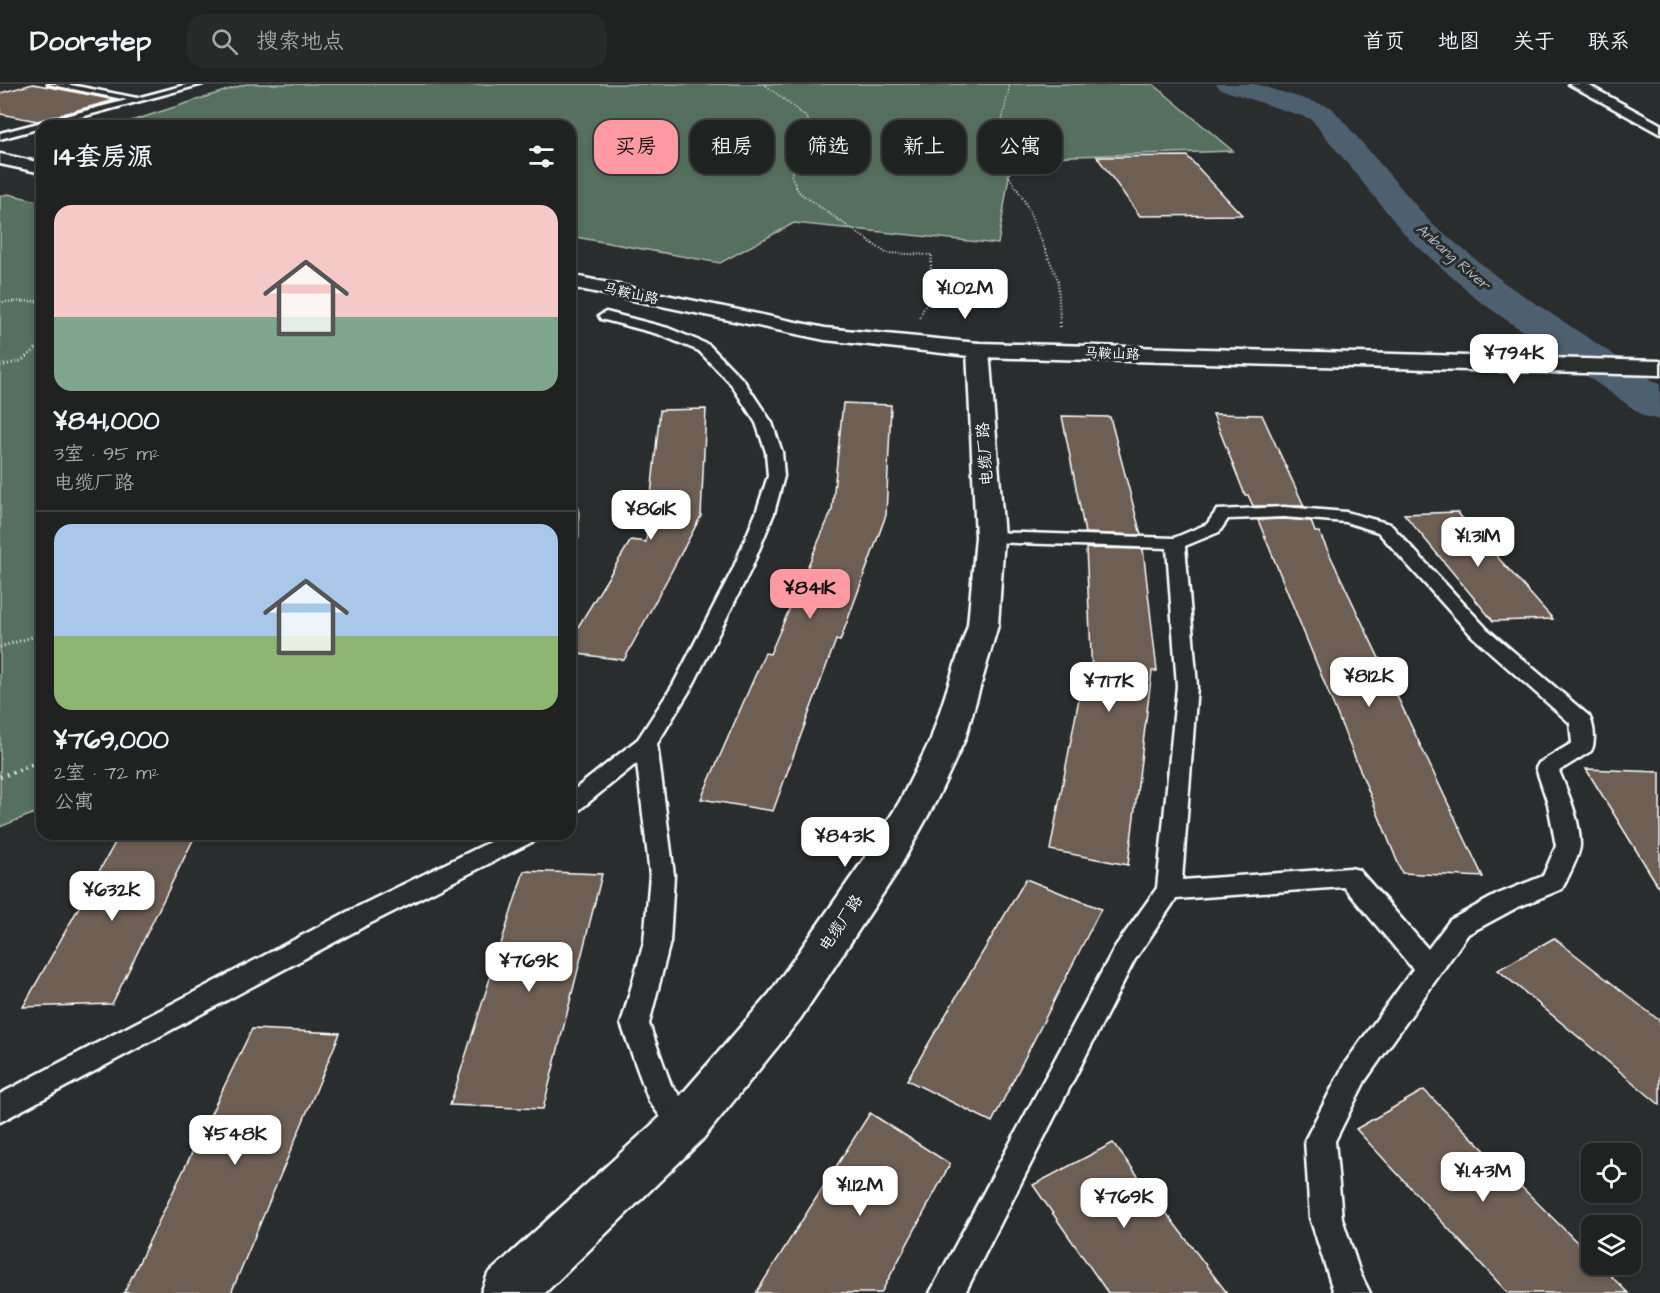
<!DOCTYPE html>
<html lang="zh">
<head>
<meta charset="utf-8">
<style>
	:root { --surface:#202222; --page:#282a2a; --text:#f1f3f6; --muted:#a2a4a5; --line:#3d3f40; --accent:#ff9aa2 }
	body { margin:0; font-family:"Architects Daughter","LXGW WenKai TC",sans-serif; background:var(--page); color:var(--text); height:100vh; display:flex; flex-direction:column; font-size:22px; white-space:nowrap }
	* { box-sizing:border-box; margin:0 }
	p { font-size:20px; color:var(--muted) }
	.icon { flex:none; width:33px; height:33px; fill:none; stroke:currentColor; stroke-width:2; stroke-linecap:round; stroke-linejoin:round }
	.map { position:relative; flex:1; overflow:hidden }
	.details { position:absolute; left:36px; top:36px; width:540px; height:720px; display:flex; flex-direction:column; background:var(--surface); border-radius:18px; box-shadow:0 3px 9px #0003,0 0 0 2px var(--line) }
	.details>* { flex:none }
	.top-card { position:absolute; left:594px; top:36px; width:570px; height:54px; display:flex; gap:12px }
	.fabs { position:absolute; left:1581px; top:1059px; display:grid; gap:12px }
	.fabs a { display:grid; place-items:center; width:60px; height:60px; border-radius:12px; background:var(--surface); box-shadow:0 3px 9px #0003,0 0 0 2px var(--line); font-size:30px }
	.price { position:absolute; translate:-50% -51px; padding:0 14px; border-radius:12px; background:#fff; color:#222; font-size:20px; line-height:39px; filter:drop-shadow(0 2px 3px #0008) }
	.price::after { content:''; position:absolute; left:50%; top:36px; width:18px; height:14px; margin-left:-9px; background:inherit; clip-path:polygon(0 0,100% 0,50% 100%) }
	.price.on { background:var(--accent); color:#111 }
	ul { padding:0; list-style:none }
	li { display:grid; align-content:center; gap:12px; height:318px; padding:0 18px }
	li+li { border-top:2px solid var(--line) }
	li span { display:grid; place-items:center; height:186px; border-radius:18px; color:#555 }
	li>.icon { margin-inline-start:auto }
	span .icon { width:108px; height:108px; fill:#fffc; stroke-width:1 }
	li b { font-size:26px }
	h2 { display:flex; justify-content:space-between; align-items:center; height:72px; padding:0 18px; font-size:26px }
	.chip { padding:0 21px; border-radius:18px; background:var(--surface); box-shadow:0 3px 9px #0003,0 0 0 2px var(--line); font-size:21px; line-height:54px }
	.chip.on { background:var(--accent); color:#111 }
	header { display:flex; align-items:center; gap:36px; box-sizing:border-box; height:84px; padding:0 30px; background:var(--surface); border-bottom:2px solid var(--line) }
	header strong { font-size:28px }
	nav { display:flex; gap:33px; margin-inline-start:auto; font-size:21px }
	.search { width:420px; height:54px; background:var(--page); display:flex; align-items:center; gap:15px; box-sizing:border-box; padding:0 21px; border-radius:18px; color:var(--muted); font-size:22px }
	.map>svg:first-child { display:block }
</style>
</head>
<body>
<header>
<strong>Doorstep</strong>
<div class="search"><svg class="icon" aria-label="search" viewBox="0 0 24 24"><circle cx="10" cy="10" r="6"/><path d="M15 15l6 6"/></svg>搜索地点</div>
<nav><a>首页</a><a>地图</a><a>关于</a><a>联系</a></nav>
</header>
<div class="map">
<svg width="1660" height="1209" viewBox="0 0 1660 1209">
	<rect width="100%" height="100%" fill="#2a2d2e"/>
	<filter id="ink" filterUnits="userSpaceOnUse"><feTurbulence type="fractalNoise" baseFrequency=".0167" numOctaves="2"/><feDisplacementMap in="SourceGraphic" scale="12" xChannelSelector="R" yChannelSelector="G"/><feConvolveMatrix kernelMatrix="1 2 1 2 8 2 1 2 1" color-interpolation-filters="sRGB"/></filter>
	<g filter="url(#ink)">
		<path fill="#54705e" stroke="#aab8ae" stroke-width="1.5" d="M 246,0 L 1153,0 L 1233,67 L 1012,74 L 998,160 L 794,139 L 720,179 L 570,152 L 570,42 L 116,42 Z
			M 8,110 L 42,118 L 42,726 L 0,743 L 0,112 Z
			M 570,397 L 579,426 L 579,454 L 570,461 Z"/>
		<g fill="none" stroke-linecap="round" stroke-linejoin="round">
			<path fill="#4e6070" fill-rule="evenodd" d="M 1216,0 L 1255,0 L 1331,23 L 1432,140 L 1506,200 L 1660,301 L 1660,336 L 1644,332 L 1478,216 L 1408,154 L 1311,35 L 1220,5 Z"/>
		</g>
		<path fill="#6e5e54" stroke="#fff" stroke-width="1.5" d="M 33,0 L 60,5 L 115,16 L 37,37 L 0,30 L 0,9 Z
			M 1187,72 L 1242,131 L 1140,132 L 1097,73 Z
			M 843,319 L 891,321 L 886,431 L 840,557 L 836,556 L 773,727 L 701,715 L 765,569 L 770,570 L 832,426 Z
			M 706,325 L 701,432 L 624,576 L 570,569 L 570,556 L 631,456 L 646,458 L 660,326 Z
			M 1213,330 L 1262,331 L 1304,422 L 1253,422 L 1248,411 L 1245,411 Z
			M 1062,332 L 1110,333 L 1141,451 L 1085,449 Z
			M 1457,428 L 1553,535 L 1493,537 L 1404,430 Z
			M 1284,435 L 1311,437 L 1315,448 L 1319,448 L 1483,793 L 1402,789 L 1258,436 Z
			M 1086,464 L 1143,465 L 1157,587 L 1152,587 L 1128,781 L 1050,766 L 1080,609 L 1093,611 Z
			M 1586,685 L 1660,688 L 1660,805 Z
			M 120,750 L 196,750 L 112,920 L 23,923 Z
			M 524,787 L 602,790 L 543,1025 L 450,1021 Z
			M 1026,795 L 1101,825 L 992,1038 L 907,996 Z
			M 1554,854 L 1660,937 L 1660,1021 L 1498,886 Z
			M 252,945 L 340,949 L 231,1209 L 124,1209 Z
			M 1424,1006 L 1592,1173 L 1592,1180 L 1599,1180 L 1628,1209 L 1508,1209 L 1356,1045 Z
			M 870,1029 L 950,1080 L 881,1209 L 756,1209 Z
			M 1113,1059 L 1227,1209 L 1108,1209 L 1033,1101 Z"/>
		<g fill="none" stroke-linecap="round" stroke-linejoin="round">
			<defs>
				<path id="lane" d="M 48,0 L 66,0 L 137,14 L 189,0 L 203,0 L 0,55 L 0,49 L 127,16 Z
					M 606,228 L 668,244 L 709,261 L 744,297 L 772,339 L 782,368 L 784,392 L 774,429 L 751,485 L 693,601 L 657,660 L 674,791 L 670,858 L 649,940 L 671,1001 L 696,1031 L 700,1041 L 696,1051 L 685,1055 L 674,1051 L 649,1017 L 621,940 L 644,858 L 650,791 L 637,679 L 578,727 L 570,729 L 570,709 L 638,655 L 673,601 L 733,485 L 756,429 L 768,392 L 766,368 L 756,339 L 731,300 L 699,267 L 658,250 L 601,235 L 599,232 Z
					M 1284,423 L 1346,428 L 1390,440 L 1487,545 L 1589,632 C 1594,641 1596,659 1591,667 L 1559,687 C 1568,709 1580,736 1580,761 C 1580,771 1567,795 1562,805 L 1516,824 L 1468,850 L 1365,997 L 1335,1057 L 1342,1134 L 1360,1189 L 1370,1209 L 1334,1209 L 1310,1134 L 1305,1056 L 1345,979 L 1413,885 L 1344,803 L 1176,815 L 1134,877 L 965,1209 L 930,1209 L 1115,863 L 1157,804 L 1177,602 L 1167,464 L 990,458 L 984,457 L 981,453 L 984,449 L 990,448 L 1174,454 L 1207,440 L 1217,426 ZM 1284,433 L 1346,438 L 1378,448 L 1473,553 L 1570,639 L 1572,659 L 1539,679 L 1536,684 L 1548,720 L 1556,762 L 1543,792 L 1498,810 L 1450,836 L 1428,865 L 1359,786 L 1350,784 L 1182,796 L 1197,602 L 1185,462 L 1219,448 L 1228,435 Z
					M 506,750 L 539,750 L 536,756 L 365,842 L 0,1038 L 0,1010 L 347,828 Z"/>
				<path id="street" d="M 978,259 L 986,261 L 989,266 L 1004,453 L 998,541 L 965,655 L 936,717 L 897,788 L 800,935 L 702,1056 L 545,1209 L 481,1209 L 488,1190 L 668,1026 L 770,909 L 869,768 L 900,717 L 931,655 L 968,541 L 976,453 L 967,266 L 970,261 Z"/>
				<path id="secondary" d="M 0,70 L 42,79 L 42,89 L 0,80 Z
					M 570,191 L 825,244 L 978,259 L 1660,277 L 1660,291 L 978,273 L 825,256 L 570,203 Z"/>
				<path id="highway" d="M 1569,0 L 1586,0 L 1660,40 L 1660,50 Z"/>
			</defs>
			<use href="#lane" stroke="#fff" stroke-width="5"/>
			<use href="#street" stroke="#fff" stroke-width="5"/>
			<use href="#secondary" stroke="#fff" stroke-width="5"/>
			<use href="#highway" stroke="#fff" stroke-width="5"/>
			<path stroke="#fff" stroke-width="1.5" stroke-dasharray="1 2" stroke-linecap="butt" d="M 764,0 L 805,32 L 822,57 C 815,72 797,76 791,91 L 797,105
				M 1010,0 L 995,70 L 1017,105"/>
			<path stroke="#fff" stroke-width="2" stroke-dasharray="1 2" stroke-linecap="butt" d="M 796,103 L 800,109 L 886,169 L 932,171 L 928,215 L 919,235
				M 1016,103 L 1025,118 L 1058,196 L 1060,236
				M 0,218 L 42,217"/>
			<path stroke="#fff" stroke-width="3" stroke-dasharray="1 3" stroke-linecap="butt" d="M 1060,234 L 1060,243
				M 0,282 L 21,277 L 42,260
				M 0,563 L 42,550"/>
			<path stroke="#fff" stroke-width="4.5" stroke-dasharray="1.5 5" stroke-linecap="butt" d="M 0,693 L 42,677"/>
			<use href="#lane" fill="#2a2d2e" fill-rule="evenodd"/>
			<use href="#street" fill="#2a2d2e" fill-rule="evenodd"/>
			<use href="#secondary" fill="#2a2d2e" fill-rule="evenodd"/>
			<use href="#highway" fill="#2a2d2e" fill-rule="evenodd"/>
		</g>
	</g>
	<g text-anchor="middle" dominant-baseline="central" stroke-width="6" stroke-linejoin="round" paint-order="stroke">
		<g font-size="14" fill="#fff" stroke="#2a2d2e">
			<text transform="translate(631 210) rotate(12)">马鞍山路</text>
			<text transform="translate(1112 270) rotate(2)">马鞍山路</text>
		</g>
		<g font-size="15" font-style="italic" fill="#afb7bf" stroke="#2a2d2e">
			<text transform="translate(1453 173) rotate(41)">Anbang River</text>
		</g>
		<g font-size="16" fill="#fff" stroke="#2a2d2e">
			<text transform="translate(985 370) rotate(-94)">电缆厂路</text>
			<text transform="translate(841 839) rotate(-56)">电缆厂路</text>
		</g>
	</g>
</svg>
<div class="fabs">
<a><svg class="icon" aria-label="locate" viewBox="0 0 24 24"><circle cx="12" cy="12" r="6"/><path d="M12 2v4M12 18v4M2 12h4M18 12h4"/></svg></a>
<a><svg class="icon" aria-label="layers" viewBox="0 0 24 24"><path d="M12 4l9 5-9 5-9-5zM3 14l9 5 9-5"/></svg></a>
</div>
<b class="price" style="left:965px;top:236px">¥1.02M</b>
<b class="price" style="left:1514px;top:301px">¥794K</b>
<b class="price" style="left:651px;top:457px">¥861K</b>
<b class="price" style="left:1478px;top:484px">¥1.31M</b>
<b class="price on" style="left:810px;top:536px">¥841K</b>
<b class="price" style="left:1369px;top:624px">¥812K</b>
<b class="price" style="left:1109px;top:629px">¥717K</b>
<b class="price" style="left:845px;top:784px">¥843K</b>
<b class="price" style="left:112px;top:838px">¥632K</b>
<b class="price" style="left:529px;top:909px">¥769K</b>
<b class="price" style="left:235px;top:1082px">¥548K</b>
<b class="price" style="left:1483px;top:1119px">¥1.43M</b>
<b class="price" style="left:860px;top:1133px">¥1.12M</b>
<b class="price" style="left:1124px;top:1145px">¥769K</b>
<div class="top-card">
<a class="chip on">买房</a>
<a class="chip">租房</a>
<a class="chip">筛选</a>
<a class="chip">新上</a>
<a class="chip">公寓</a>
</div>
<section class="details">
<h2>14套房源<svg class="icon" aria-label="filters" viewBox="0 0 24 24"><path d="M4 7h16M4 17h16"/><circle cx="9" cy="7" r="2"/><circle cx="15" cy="17" r="2"/></svg></h2>
<ul>
<li><span style="background:linear-gradient(#f6c9c9 60%,#7fa58c 0)"><svg class="icon" aria-label="home" viewBox="0 0 24 24"><path d="M3 11l9-7 9 7M6 9v11h12V9"/></svg></span><div><b>¥841,000</b><p>3室 · 95 m²</p><p>电缆厂路</p></div></li>
<li><span style="background:linear-gradient(#a9c7e8 60%,#8fb573 0)"><svg class="icon" aria-label="home" viewBox="0 0 24 24"><path d="M3 11l9-7 9 7M6 9v11h12V9"/></svg></span><div><b>¥769,000</b><p>2室 · 72 m²</p><p>公寓</p></div></li>
</ul>
</section>
</div>
</body>
</html>
